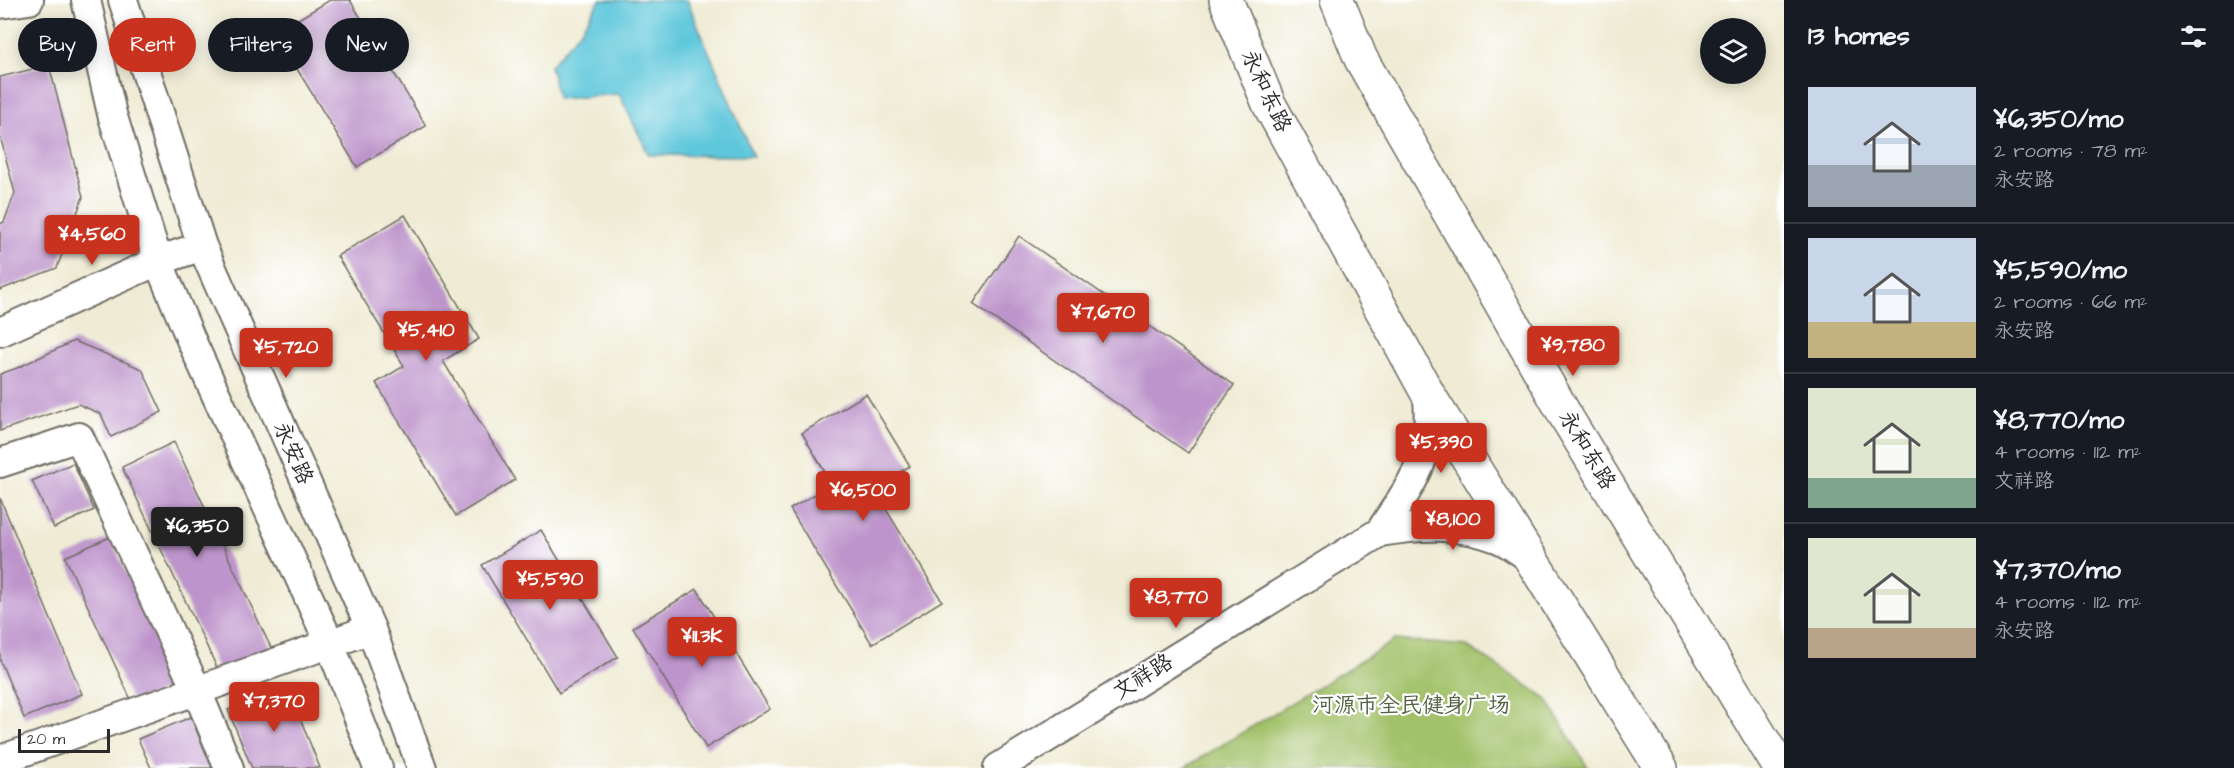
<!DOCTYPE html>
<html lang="en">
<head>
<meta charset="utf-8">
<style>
	:root { --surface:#171b24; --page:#20242c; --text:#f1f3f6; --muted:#9ea1a6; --line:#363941; --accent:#c8321e }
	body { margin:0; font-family:"Architects Daughter","LXGW WenKai TC",sans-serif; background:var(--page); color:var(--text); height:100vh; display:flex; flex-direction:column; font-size:22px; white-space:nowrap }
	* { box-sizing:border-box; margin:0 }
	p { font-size:20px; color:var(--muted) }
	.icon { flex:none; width:33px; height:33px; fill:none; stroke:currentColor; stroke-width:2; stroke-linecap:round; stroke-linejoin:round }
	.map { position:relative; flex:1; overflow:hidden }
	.details { display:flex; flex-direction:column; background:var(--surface); width:450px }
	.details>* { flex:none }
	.guide { position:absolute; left:18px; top:18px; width:570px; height:54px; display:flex; gap:12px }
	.controls { position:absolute; left:1700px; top:18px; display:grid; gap:12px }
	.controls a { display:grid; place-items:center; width:66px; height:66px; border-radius:50%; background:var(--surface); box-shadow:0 3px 15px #0003; font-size:30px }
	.scale { position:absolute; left:18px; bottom:15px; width:92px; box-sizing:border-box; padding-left:6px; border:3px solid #2b2b2b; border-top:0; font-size:16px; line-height:21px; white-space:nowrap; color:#2b2b2b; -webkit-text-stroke:4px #fff; paint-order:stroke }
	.price { position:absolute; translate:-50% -51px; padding:0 14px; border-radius:6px; background:var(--accent); color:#fff; font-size:20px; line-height:39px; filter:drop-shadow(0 2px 3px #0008) }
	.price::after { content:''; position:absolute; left:50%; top:36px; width:18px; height:14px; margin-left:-9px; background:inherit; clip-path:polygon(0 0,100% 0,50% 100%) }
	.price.on { background:#222; color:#fff }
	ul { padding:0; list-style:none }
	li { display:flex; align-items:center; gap:18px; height:150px; padding:0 24px }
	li+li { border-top:2px solid var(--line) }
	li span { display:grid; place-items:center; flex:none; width:168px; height:120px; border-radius:0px; color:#555 }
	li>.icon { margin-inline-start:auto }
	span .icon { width:72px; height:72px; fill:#fffc; stroke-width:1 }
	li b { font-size:26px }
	h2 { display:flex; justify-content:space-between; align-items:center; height:72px; padding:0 24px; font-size:26px }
	.tag { padding:0 21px; border-radius:27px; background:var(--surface); box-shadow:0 3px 15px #0003; font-size:21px; line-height:54px }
	.tag.on { background:var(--accent); color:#fff }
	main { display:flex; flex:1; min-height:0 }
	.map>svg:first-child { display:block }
</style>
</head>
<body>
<main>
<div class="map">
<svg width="1784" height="768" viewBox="0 0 1784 768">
	<rect width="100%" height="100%" fill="#fff"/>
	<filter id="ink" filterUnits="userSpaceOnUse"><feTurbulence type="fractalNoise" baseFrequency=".0167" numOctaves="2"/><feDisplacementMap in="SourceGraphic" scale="12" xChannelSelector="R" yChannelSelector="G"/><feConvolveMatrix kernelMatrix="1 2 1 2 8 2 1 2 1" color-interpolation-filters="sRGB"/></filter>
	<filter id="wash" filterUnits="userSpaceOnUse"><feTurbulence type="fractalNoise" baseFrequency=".008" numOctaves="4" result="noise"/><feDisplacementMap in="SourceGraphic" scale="24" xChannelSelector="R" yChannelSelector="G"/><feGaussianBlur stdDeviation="1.35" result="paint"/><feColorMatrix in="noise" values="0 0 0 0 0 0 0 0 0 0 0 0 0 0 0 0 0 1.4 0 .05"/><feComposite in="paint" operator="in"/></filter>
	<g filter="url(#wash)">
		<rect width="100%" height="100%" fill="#efebd4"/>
		<path fill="#a2c169" stroke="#66764a" stroke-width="1.5" d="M 1395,640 L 1467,646 L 1546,698 L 1588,768 L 1184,768 Z"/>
		<path fill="#5fc7db" stroke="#457983" stroke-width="1.5" d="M 600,0 L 687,0 L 753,156 L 649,155 L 619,94 L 558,99 L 550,66 L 581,30 Z"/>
		<g id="blocks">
			<path fill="#bd94cb" d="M 330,0 L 350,0 L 426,126 L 357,167 L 275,33 Z
				M 49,65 L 83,197 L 57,268 L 0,290 L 0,224 L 4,222 L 15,193 L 0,136 L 0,77 Z
				M 405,215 L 479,339 L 443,361 L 515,480 L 456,516 L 376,383 L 404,366 L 337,256 Z
				M 1019,236 L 1234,385 L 1188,453 L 973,304 Z
				M 74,341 L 142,369 L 162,412 L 111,437 L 101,414 L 78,404 L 0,431 L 0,374 L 17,368 Z
				M 866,394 L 910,466 L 873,488 L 942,601 L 872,644 L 790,509 L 832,484 L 802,433 Z
				M 174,442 L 272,650 L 220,674 L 122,467 Z
				M 73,463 L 94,510 L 54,528 L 32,481 Z
				M 0,498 L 82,694 L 24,718 L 0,660 Z
				M 541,530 L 618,657 L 559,693 L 482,565 Z
				M 110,537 L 177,684 L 133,704 L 65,557 Z
				M 697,589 L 770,709 L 706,748 L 633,627 Z
				M 287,686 L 320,768 L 252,768 L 228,710 Z
				M 191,717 L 212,768 L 151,768 L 138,739 Z"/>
		</g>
	</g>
	<g filter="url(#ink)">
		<use href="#blocks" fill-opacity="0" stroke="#706e66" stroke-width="1.5"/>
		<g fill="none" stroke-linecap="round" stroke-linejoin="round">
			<defs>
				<path id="minor" d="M 86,0 L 112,114 L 158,261 L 192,342 L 330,644 L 378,768
					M 123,0 L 202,246 L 371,629 L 422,768
					M 0,4 L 29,0
					M 0,332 L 158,261 L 202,246
					M 0,463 L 79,437 L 197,691 L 229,768
					M 1380,532 C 1395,508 1413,485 1422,459 C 1430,439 1429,415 1428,394
					M 0,760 L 371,629
					M 998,768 L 1380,532 C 1421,525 1457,523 1497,538 C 1508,542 1519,551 1529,557"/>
				<path id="major" d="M 1226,0 L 1269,104 L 1428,394 L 1661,768
					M 1337,0 L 1361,59 L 1568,420 L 1780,768"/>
			</defs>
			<use href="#minor" stroke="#706e66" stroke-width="32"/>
			<use href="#major" stroke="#706e66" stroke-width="36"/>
			<use href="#minor" stroke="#fff" stroke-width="28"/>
			<use href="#major" stroke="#fff" stroke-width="33"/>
		</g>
	</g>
	<g text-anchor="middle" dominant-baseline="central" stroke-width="4.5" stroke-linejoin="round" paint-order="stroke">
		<g font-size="22" fill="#2b2b2b" stroke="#fff">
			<text transform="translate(1266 91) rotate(65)">永和东路</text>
			<text transform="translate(1587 450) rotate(59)">永和东路</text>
			<text transform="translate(293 453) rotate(66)">永安路</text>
			<text transform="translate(1143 677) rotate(-32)">文祥路</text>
		</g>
		<g font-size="22" fill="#556041" stroke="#fff">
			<text x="1411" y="705">河源市全民健身广场</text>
		</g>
	</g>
</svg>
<div class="controls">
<a><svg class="icon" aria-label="layers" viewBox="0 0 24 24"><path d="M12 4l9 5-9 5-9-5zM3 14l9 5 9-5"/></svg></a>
</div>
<div class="scale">20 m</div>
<b class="price" style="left:92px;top:266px">¥4,560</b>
<b class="price" style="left:1103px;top:344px">¥7,670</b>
<b class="price" style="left:426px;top:362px">¥5,410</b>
<b class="price" style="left:1573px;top:377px">¥9,780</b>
<b class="price" style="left:286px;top:379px">¥5,720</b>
<b class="price" style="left:1441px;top:474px">¥5,390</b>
<b class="price" style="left:863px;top:522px">¥6,500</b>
<b class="price" style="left:1453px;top:551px">¥8,100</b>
<b class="price on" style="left:197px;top:558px">¥6,350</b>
<b class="price" style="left:550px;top:611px">¥5,590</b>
<b class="price" style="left:1176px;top:629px">¥8,770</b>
<b class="price" style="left:702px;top:668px">¥11.3K</b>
<b class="price" style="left:274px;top:733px">¥7,370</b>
<div class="guide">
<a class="tag">Buy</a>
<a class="tag on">Rent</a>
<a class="tag">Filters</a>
<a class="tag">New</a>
</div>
</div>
<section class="details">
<h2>13 homes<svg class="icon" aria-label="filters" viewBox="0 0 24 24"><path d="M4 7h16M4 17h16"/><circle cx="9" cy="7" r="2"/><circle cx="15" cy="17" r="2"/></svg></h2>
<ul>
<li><span style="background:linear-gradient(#c9d6e8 65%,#9aa5b1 0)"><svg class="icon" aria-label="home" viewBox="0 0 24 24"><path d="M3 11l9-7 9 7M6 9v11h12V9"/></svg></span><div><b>¥6,350/mo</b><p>2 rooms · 78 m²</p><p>永安路</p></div></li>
<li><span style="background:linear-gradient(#c9d6e8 70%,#c2b280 0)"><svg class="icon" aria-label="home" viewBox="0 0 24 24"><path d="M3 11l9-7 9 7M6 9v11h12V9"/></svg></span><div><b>¥5,590/mo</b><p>2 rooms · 66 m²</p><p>永安路</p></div></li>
<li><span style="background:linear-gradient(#dfe7d0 75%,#7fa58c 0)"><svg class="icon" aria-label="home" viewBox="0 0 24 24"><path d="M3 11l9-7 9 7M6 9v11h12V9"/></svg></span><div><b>¥8,770/mo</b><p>4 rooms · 112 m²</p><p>文祥路</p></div></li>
<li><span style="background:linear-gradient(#dfe7d0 75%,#b9a48a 0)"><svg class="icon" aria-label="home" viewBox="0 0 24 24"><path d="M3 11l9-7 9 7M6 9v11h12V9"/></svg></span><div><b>¥7,370/mo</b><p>4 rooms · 112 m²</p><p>永安路</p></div></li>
</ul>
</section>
</main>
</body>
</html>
